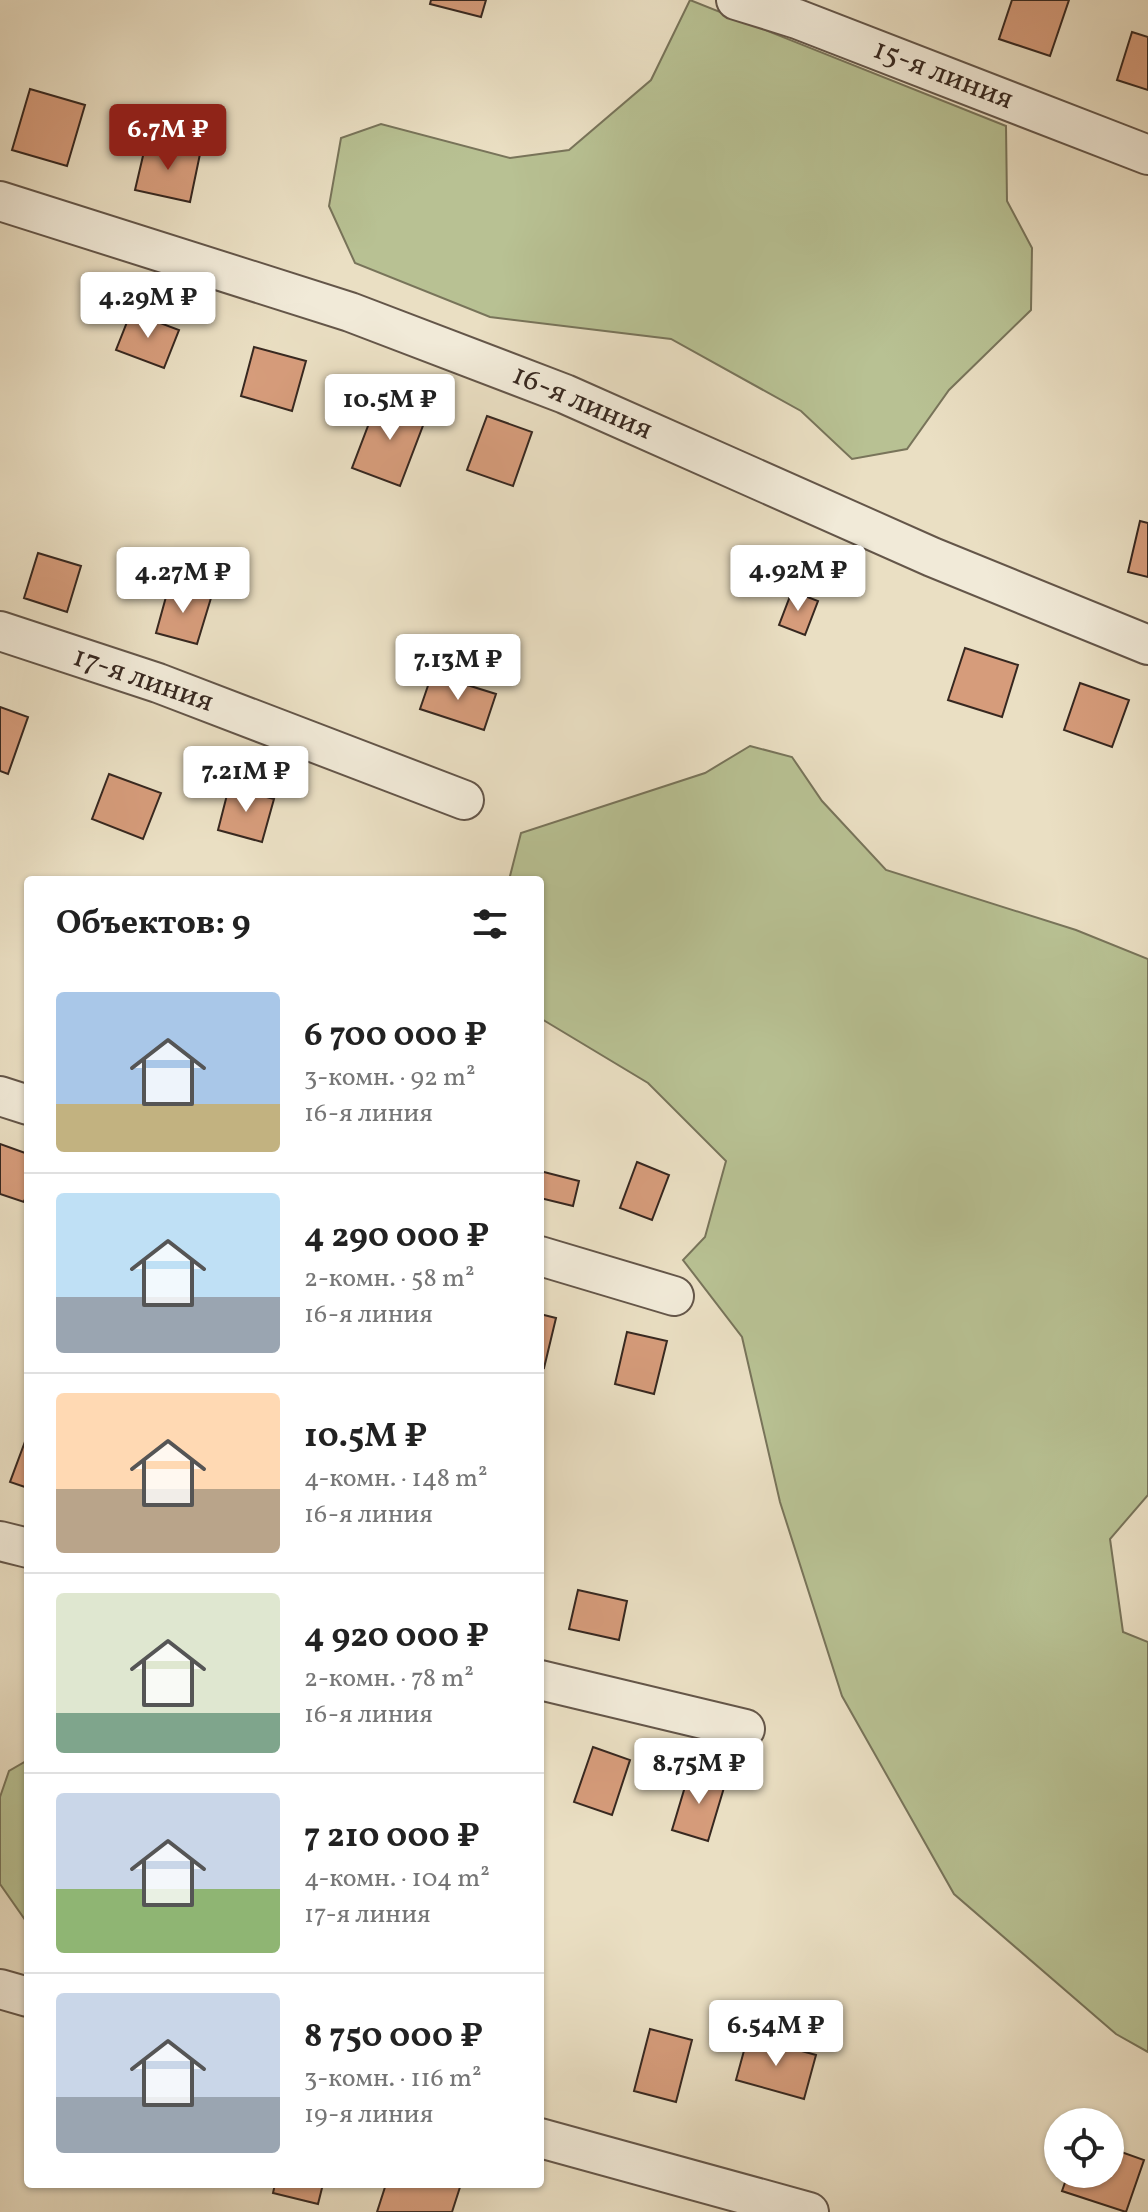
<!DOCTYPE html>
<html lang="ru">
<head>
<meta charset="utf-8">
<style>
	:root { --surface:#fff; --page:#f2f2f2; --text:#222; --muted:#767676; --line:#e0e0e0; --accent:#8f2418 }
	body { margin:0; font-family:Vollkorn,serif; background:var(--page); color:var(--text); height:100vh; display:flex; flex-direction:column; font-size:30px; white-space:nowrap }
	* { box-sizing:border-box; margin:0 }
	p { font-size:26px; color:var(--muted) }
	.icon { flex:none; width:44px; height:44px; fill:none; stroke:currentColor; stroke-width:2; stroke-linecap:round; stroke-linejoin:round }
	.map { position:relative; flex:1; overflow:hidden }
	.drawer { position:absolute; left:24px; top:876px; width:520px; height:1312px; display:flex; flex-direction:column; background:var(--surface); border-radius:8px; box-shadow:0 2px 6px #0004 }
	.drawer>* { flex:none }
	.tools { position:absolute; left:1044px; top:2108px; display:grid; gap:16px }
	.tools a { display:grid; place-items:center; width:80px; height:80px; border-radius:50%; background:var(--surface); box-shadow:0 2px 6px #0004; font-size:40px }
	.price { position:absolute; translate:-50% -68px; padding:0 18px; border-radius:8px; background:#fff; color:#222; font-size:26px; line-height:52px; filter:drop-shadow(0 2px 4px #0008) }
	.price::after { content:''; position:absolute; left:50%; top:48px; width:24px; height:18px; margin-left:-12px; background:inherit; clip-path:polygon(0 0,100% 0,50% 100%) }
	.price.on { background:var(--accent); color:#fff }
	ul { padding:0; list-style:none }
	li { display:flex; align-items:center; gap:24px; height:200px; padding:0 32px }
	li+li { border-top:2px solid var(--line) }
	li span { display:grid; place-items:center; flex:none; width:224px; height:160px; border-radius:8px; color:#555 }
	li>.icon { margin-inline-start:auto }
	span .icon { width:96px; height:96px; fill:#fffc; stroke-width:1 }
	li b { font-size:34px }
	h2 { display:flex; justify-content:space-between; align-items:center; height:96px; padding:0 32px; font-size:34px }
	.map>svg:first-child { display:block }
</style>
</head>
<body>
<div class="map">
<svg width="1148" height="2212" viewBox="0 0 1148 2212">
	<rect width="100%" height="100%" fill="#eadfc3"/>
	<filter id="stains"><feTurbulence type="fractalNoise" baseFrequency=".0025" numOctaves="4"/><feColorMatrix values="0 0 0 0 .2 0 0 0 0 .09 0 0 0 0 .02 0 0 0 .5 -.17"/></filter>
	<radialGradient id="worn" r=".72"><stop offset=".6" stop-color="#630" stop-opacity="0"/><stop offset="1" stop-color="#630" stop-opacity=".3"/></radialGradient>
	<path fill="#b8c193" stroke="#78745a" stroke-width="2" d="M 690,0 L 1006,126 L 1007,201 L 1032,248 L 1031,310 L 949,390 L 907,449 L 852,459 L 801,411 L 671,339 L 490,317 L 355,263 L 329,206 L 341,138 L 381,124 L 510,158 L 569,150 L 651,80 Z
		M 750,746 L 792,757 L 822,801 L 886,870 L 1076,930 L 1148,959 L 1148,1495 L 1110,1539 L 1123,1632 L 1148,1642 L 1148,2052 L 1116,2034 L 954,1894 L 842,1696 L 780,1502 L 742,1337 L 683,1260 L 705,1237 L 726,1161 L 648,1083 L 540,1018 L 540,880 L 509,880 L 521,833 L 705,773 Z
		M 28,1760 L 28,1924 L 0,1884 L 0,1797 L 9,1771 Z"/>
	<path fill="#d69c7b" stroke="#372820" stroke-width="2" d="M 431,0 L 486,0 L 481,17 L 430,4 Z
		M 1012,0 L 1069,0 L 1050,56 L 999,39 Z
		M 1132,32 L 1148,37 L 1148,90 L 1117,80 Z
		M 30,89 L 85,105 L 67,166 L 12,150 Z
		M 146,143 L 200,154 L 190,202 L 135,190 Z
		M 131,312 L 179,330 L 164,368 L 116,350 Z
		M 254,347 L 306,361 L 292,411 L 241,396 Z
		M 379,397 L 427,415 L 400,486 L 352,468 Z
		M 487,416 L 532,432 L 513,486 L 467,470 Z
		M 1140,521 L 1148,523 L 1148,577 L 1128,572 Z
		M 38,553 L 81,566 L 67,612 L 24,598 Z
		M 169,586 L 211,598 L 197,644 L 156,633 Z
		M 792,591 L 818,601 L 805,635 L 779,625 Z
		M 965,648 L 1018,665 L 1002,717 L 948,700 Z
		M 432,674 L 496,694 L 484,730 L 420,709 Z
		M 1080,683 L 1129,700 L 1112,747 L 1064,730 Z
		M 0,707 L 28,717 L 8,774 L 0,771 Z
		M 109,774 L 161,793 L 143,839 L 92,819 Z
		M 229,787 L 274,799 L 262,842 L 218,830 Z
		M 0,1144 L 28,1154 L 28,1189 L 24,1202 L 0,1194 Z
		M 637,1162 L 669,1175 L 652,1220 L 620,1208 Z
		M 540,1171 L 579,1181 L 573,1206 L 540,1198 Z
		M 540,1314 L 556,1318 L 544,1368 L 540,1367 Z
		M 627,1332 L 667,1341 L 654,1394 L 615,1384 Z
		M 26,1439 L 28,1440 L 28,1488 L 10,1482 Z
		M 578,1590 L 627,1601 L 619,1640 L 569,1629 Z
		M 593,1747 L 630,1760 L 612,1815 L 574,1802 Z
		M 690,1770 L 726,1781 L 708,1841 L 672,1830 Z
		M 650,2029 L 692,2040 L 676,2102 L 634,2091 Z
		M 748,2036 L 816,2055 L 804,2099 L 736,2080 Z
		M 1110,2148 L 1144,2160 L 1126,2212 L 1062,2191 L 1068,2174 L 1110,2174 Z
		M 275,2184 L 323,2184 L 318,2204 L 273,2193 Z
		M 386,2184 L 461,2184 L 452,2212 L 377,2212 Z"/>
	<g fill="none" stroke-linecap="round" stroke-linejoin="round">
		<defs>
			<path id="minor" d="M 736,0 L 797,19 L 1148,155
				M 0,201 L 350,312 L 565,394 L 932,557 L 1148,645
				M 0,631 L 158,683 L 464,800
				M 0,1096 L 28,1105
				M 540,1256 L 674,1296
				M 0,1541 L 28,1548
				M 540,1680 L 745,1729
				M 0,1989 L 28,1997
				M 540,2138 L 809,2212"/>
		</defs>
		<use href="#minor" stroke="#645649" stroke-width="42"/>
		<use href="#minor" stroke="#f1ead8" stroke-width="38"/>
	</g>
	<g text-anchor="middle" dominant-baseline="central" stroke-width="6" stroke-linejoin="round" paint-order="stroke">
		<g font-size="30" fill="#372820" stroke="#f1ead8">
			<text transform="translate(943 75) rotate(21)">15-я линия</text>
			<text transform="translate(582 403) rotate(23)">16-я линия</text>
			<text transform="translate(143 680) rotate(19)">17-я линия</text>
		</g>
	</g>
	<rect width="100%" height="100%" filter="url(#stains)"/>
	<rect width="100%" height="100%" fill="url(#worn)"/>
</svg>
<div class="tools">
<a><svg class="icon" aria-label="locate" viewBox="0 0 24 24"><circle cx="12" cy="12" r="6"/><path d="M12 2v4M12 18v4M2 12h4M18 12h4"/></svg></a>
</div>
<b class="price on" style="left:168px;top:172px">6.7M ₽</b>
<b class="price" style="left:148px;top:340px">4.29M ₽</b>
<b class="price" style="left:390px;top:442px">10.5M ₽</b>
<b class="price" style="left:798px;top:613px">4.92M ₽</b>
<b class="price" style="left:183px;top:615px">4.27M ₽</b>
<b class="price" style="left:458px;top:702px">7.13M ₽</b>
<b class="price" style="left:246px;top:814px">7.21M ₽</b>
<b class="price" style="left:699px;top:1806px">8.75M ₽</b>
<b class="price" style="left:776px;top:2068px">6.54M ₽</b>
<section class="drawer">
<h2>Объектов: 9<svg class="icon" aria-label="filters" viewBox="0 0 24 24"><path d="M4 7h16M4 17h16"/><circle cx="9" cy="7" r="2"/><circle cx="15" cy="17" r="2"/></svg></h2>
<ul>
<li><span style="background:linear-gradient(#a9c7e8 70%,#c2b280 0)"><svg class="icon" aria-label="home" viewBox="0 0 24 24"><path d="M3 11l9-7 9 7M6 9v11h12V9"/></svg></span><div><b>6 700 000 ₽</b><p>3-комн. · 92 m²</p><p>16-я линия</p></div></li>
<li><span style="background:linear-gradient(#bfe0f5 65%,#9aa5b1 0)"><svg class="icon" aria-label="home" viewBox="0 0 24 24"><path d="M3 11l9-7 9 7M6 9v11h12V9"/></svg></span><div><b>4 290 000 ₽</b><p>2-комн. · 58 m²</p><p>16-я линия</p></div></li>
<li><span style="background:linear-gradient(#ffd9b3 60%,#b9a48a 0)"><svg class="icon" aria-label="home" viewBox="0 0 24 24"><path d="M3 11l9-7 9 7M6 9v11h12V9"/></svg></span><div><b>10.5M ₽</b><p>4-комн. · 148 m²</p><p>16-я линия</p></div></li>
<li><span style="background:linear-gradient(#dfe7d0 75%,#7fa58c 0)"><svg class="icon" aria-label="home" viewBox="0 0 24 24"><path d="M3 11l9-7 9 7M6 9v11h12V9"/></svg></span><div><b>4 920 000 ₽</b><p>2-комн. · 78 m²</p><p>16-я линия</p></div></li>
<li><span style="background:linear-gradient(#c9d6e8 60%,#8fb573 0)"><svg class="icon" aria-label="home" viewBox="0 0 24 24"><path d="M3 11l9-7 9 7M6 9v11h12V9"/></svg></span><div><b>7 210 000 ₽</b><p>4-комн. · 104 m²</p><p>17-я линия</p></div></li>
<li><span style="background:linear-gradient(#c9d6e8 65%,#9aa5b1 0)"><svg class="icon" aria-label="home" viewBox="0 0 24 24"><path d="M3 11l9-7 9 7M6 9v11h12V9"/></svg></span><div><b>8 750 000 ₽</b><p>3-комн. · 116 m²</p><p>19-я линия</p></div></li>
</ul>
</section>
</div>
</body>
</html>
